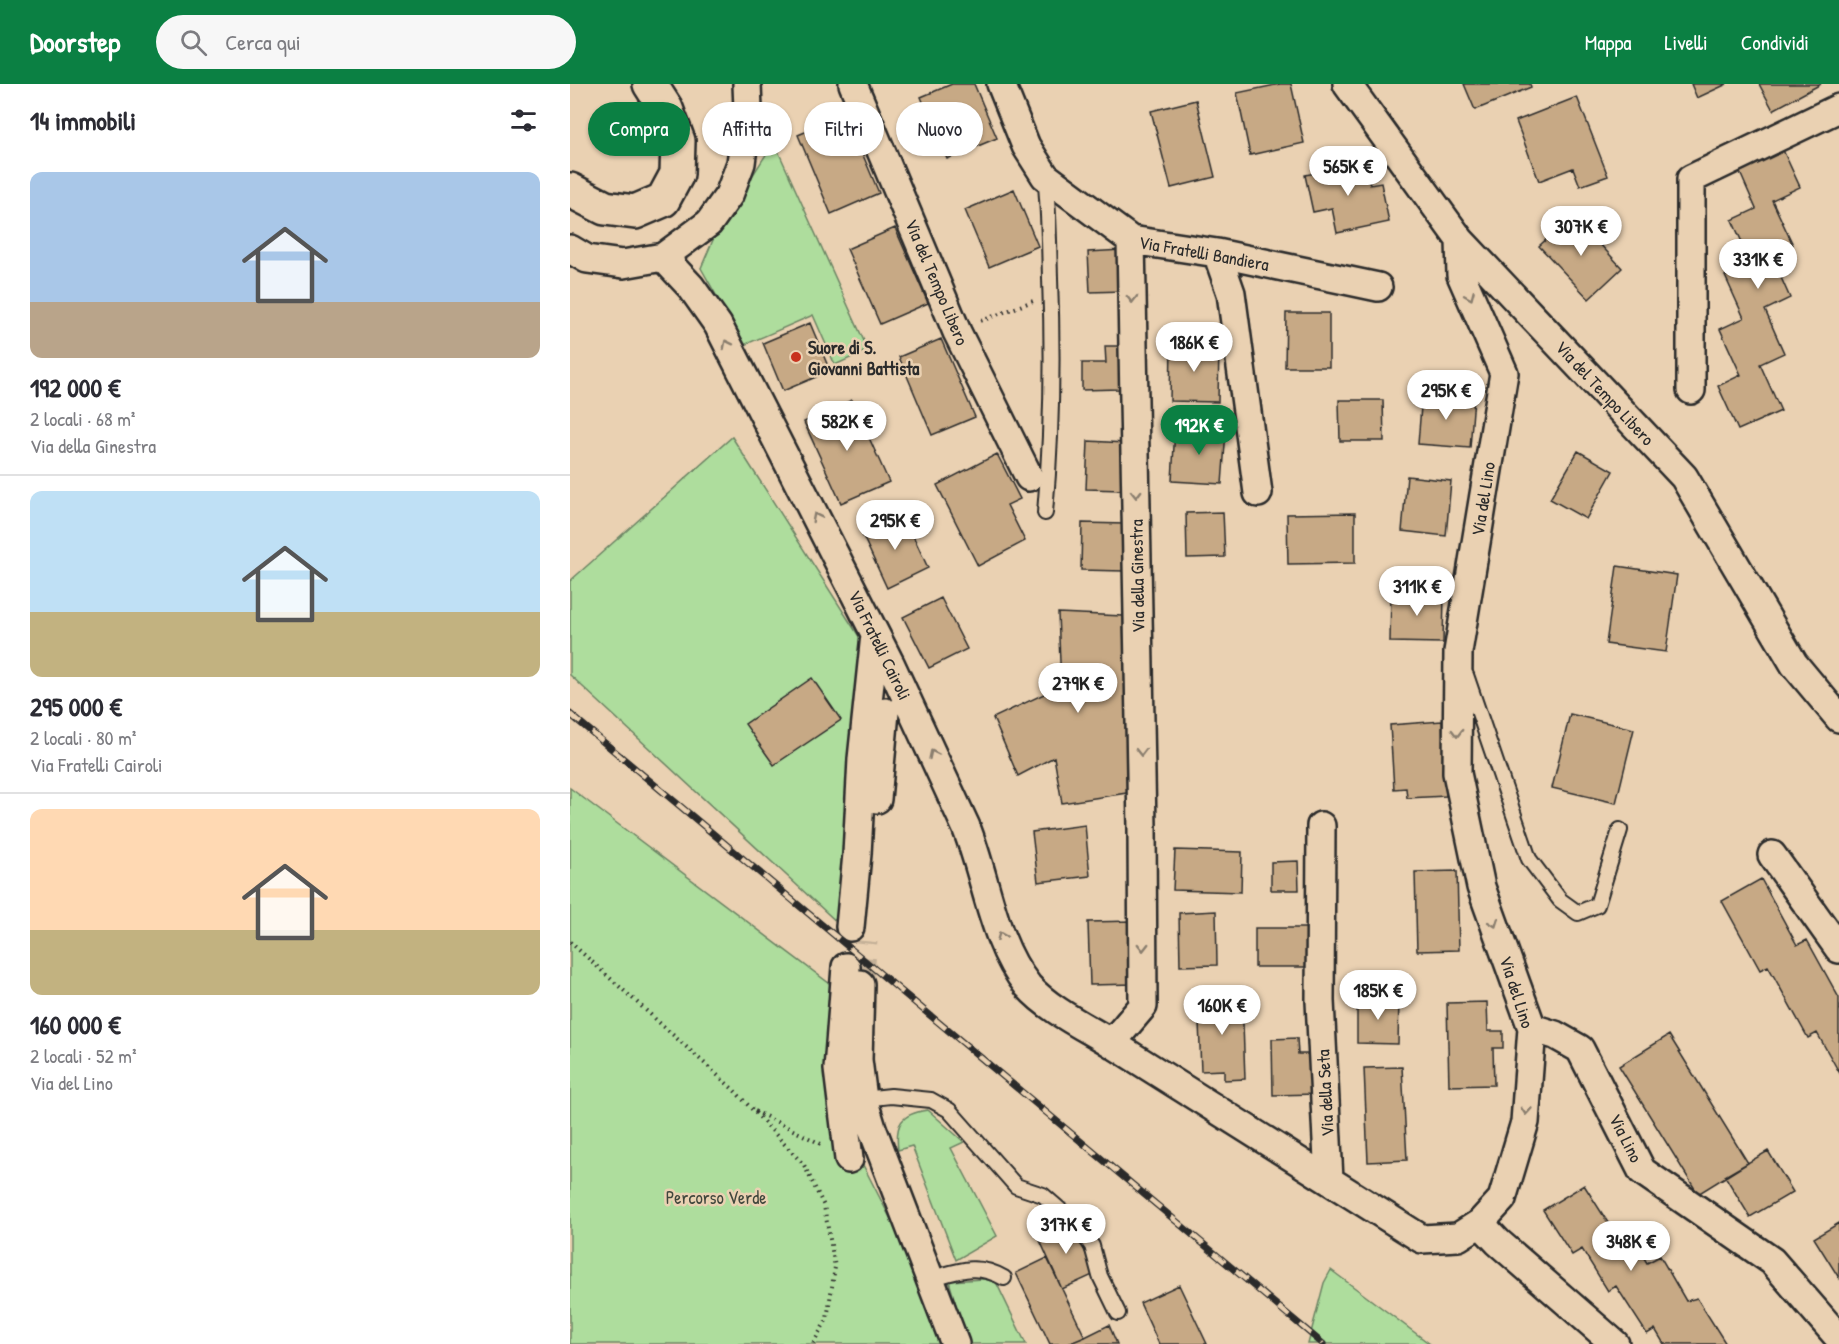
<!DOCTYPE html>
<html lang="it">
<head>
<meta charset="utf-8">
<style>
	:root { --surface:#fff; --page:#f7f7f7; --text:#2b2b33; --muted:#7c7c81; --line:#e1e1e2; --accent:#0b8043 }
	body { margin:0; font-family:"Patrick Hand",sans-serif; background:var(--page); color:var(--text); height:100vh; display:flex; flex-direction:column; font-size:22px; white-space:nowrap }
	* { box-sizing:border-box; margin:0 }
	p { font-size:20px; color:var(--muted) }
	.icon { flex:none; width:33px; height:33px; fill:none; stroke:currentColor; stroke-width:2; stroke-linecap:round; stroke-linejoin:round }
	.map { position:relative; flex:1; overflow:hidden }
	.side { display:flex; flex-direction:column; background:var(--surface); width:570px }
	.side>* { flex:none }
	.guide { position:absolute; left:18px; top:18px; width:570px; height:54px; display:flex; gap:12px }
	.price { position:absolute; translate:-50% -51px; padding:0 14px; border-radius:21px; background:#fff; color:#222; font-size:20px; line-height:39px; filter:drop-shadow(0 2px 3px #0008) }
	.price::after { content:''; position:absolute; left:50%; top:36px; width:18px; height:14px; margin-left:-9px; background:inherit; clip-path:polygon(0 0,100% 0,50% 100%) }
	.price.selected { background:var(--accent); color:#fff }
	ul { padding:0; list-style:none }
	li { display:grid; align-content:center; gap:12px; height:318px; padding:0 30px }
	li+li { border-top:2px solid var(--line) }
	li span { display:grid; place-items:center; height:186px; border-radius:12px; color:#555 }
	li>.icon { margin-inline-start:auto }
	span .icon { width:108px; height:108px; fill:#fffc; stroke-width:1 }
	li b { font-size:26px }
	h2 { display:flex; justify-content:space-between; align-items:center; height:72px; padding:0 30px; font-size:26px }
	.pill { padding:0 21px; border-radius:27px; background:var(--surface); box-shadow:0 2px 4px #0004; font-size:21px; line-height:54px }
	.pill.selected { background:var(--accent); color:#fff }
	header { display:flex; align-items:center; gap:36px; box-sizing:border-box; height:84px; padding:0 30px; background:var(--accent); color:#fff }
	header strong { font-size:28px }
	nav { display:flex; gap:33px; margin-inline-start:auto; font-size:21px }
	.search { width:420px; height:54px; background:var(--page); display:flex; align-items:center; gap:15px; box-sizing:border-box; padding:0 21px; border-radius:33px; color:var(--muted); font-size:22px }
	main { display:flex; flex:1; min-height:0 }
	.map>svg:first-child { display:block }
</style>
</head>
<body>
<header>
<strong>Doorstep</strong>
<div class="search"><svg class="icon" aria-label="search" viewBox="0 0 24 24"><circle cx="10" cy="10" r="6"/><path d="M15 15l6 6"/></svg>Cerca qui</div>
<nav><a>Mappa</a><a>Livelli</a><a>Condividi</a></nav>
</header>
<main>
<section class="side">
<h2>14 immobili<svg class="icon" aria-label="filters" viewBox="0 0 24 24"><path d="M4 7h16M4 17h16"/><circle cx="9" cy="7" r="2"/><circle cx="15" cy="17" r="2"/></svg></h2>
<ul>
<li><span style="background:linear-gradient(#a9c7e8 70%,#b9a48a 0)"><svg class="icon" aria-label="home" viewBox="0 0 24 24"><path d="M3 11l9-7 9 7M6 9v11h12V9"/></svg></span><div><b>192 000 €</b><p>2 locali · 68 m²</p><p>Via della Ginestra</p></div></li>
<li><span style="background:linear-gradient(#bfe0f5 65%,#c2b280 0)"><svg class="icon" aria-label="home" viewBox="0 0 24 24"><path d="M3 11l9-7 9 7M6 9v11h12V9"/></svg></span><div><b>295 000 €</b><p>2 locali · 80 m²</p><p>Via Fratelli Cairoli</p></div></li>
<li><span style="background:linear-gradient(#ffd9b3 65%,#c2b280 0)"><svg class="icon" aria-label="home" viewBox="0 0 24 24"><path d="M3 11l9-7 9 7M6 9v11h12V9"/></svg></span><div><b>160 000 €</b><p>2 locali · 52 m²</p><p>Via del Lino</p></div></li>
</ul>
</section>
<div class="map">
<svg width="1269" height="1260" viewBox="0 0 1269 1260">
	<rect width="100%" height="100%" fill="#ead1b2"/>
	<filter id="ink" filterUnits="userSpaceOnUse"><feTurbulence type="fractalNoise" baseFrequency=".0167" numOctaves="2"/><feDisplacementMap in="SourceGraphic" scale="12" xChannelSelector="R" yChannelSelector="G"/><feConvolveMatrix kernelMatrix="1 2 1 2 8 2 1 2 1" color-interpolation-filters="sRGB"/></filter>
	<g filter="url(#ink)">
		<path fill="#aedd9d" stroke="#6c8464" stroke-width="1.5" d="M 204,58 L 298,266 L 265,281 L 243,231 L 174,261 L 131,184 L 146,149 Z
			M 162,353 L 297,565 L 284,854 L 0,591 L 0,497 Z
			M 0,704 L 264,903 L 270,1036 L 335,1163 L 378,1260 L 0,1260 Z
			M 358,1026 L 394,1058 L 381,1064 L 427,1152 L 386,1176 L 342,1062 L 328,1066 C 325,1040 330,1030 358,1026 Z
			M 761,1186 L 860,1260 L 738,1260 L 754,1199 Z
			M 414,1195 L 426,1198 L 456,1260 L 400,1260 L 392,1242 L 379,1197 Z"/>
		<path fill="#c7a985" stroke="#2b2b2b" stroke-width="1.5" d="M 382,0 L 404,0 L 427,54 L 377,75 L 351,13 Z
			M 710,0 L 721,0 L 734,59 L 680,71 L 667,9 Z
			M 894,0 L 960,0 L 961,3 L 905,26 Z
			M 1121,0 L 1157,0 L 1127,14 Z
			M 1189,0 L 1251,0 L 1203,26 Z
			M 1007,13 L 1038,92 L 1010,102 L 1003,84 L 969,97 L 946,37 Z
			M 626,16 L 645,93 L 601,104 L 581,27 Z
			M 276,31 L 309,109 L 261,130 L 228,51 Z
			M 1212,64 L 1230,103 L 1202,116 L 1223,161 L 1201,171 L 1220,214 L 1195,226 L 1214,269 L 1190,280 L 1211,327 L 1168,346 L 1148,302 L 1171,291 L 1150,245 L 1174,234 L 1155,192 L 1182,180 L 1162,136 L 1186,125 L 1168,84 Z
			M 795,79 L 800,101 L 811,99 L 819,138 L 767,149 L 762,124 L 743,128 L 735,91 Z
			M 444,105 L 468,162 L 419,183 L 395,126 Z
			M 1003,131 L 1052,184 L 1019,215 L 969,162 Z
			M 325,144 L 358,219 L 310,240 L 277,165 Z
			M 552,166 L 554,207 L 520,208 L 518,168 Z
			M 716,229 L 759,229 L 759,283 L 715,283 Z
			M 240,239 L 260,287 L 213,307 L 193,259 Z
			M 371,255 L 405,333 L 362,351 L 329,273 Z
			M 601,260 L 649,261 L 648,318 L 600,317 Z
			M 535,262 L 549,262 L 549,305 L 512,306 L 512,279 L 536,279 Z
			M 852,310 L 904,314 L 900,364 L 848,360 Z
			M 282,316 L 319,398 L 271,419 L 234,338 Z
			M 769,316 L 813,316 L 814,357 L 770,357 Z
			M 605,344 L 656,347 L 652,400 L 602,397 Z
			M 518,357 L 555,359 L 553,406 L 516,405 Z
			M 1008,367 L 1043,387 L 1016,435 L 980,415 Z
			M 427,370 L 450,415 L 437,421 L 455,457 L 408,482 L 367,401 Z
			M 837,392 L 881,397 L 876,452 L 832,447 Z
			M 653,428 L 655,473 L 617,474 L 616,429 Z
			M 785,429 L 785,479 L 718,480 L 717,430 Z
			M 333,430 L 358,484 L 317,504 L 292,450 Z
			M 512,439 L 555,440 L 554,487 L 511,486 Z
			M 1047,482 L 1107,491 L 1096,568 L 1036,560 Z
			M 821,507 L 874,508 L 873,559 L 820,558 Z
			M 371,514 L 397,565 L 359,584 L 333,533 Z
			M 488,529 L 553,532 L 557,659 L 563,708 L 492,719 L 484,673 L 448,692 L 423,634 L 491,602 Z
			M 242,594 L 271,636 L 204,681 L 175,640 Z
			M 1000,630 L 1064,645 L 1046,719 L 982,704 Z
			M 872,637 L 876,712 L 837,714 L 836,704 L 824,705 L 820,641 Z
			M 515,741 L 520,792 L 468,798 L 462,748 Z
			M 605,766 L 672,768 L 671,808 L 603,806 Z
			M 728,777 L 729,806 L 701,806 L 701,778 Z
			M 887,787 L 889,866 L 847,867 L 845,788 Z
			M 1191,795 L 1227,861 L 1237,856 L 1269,914 L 1269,988 L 1247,949 L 1238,954 L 1198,882 L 1190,886 L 1152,817 Z
			M 646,827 L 647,881 L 610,882 L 609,829 Z
			M 564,837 L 565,900 L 520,901 L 518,838 Z
			M 685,844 L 739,844 L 739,883 L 685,883 Z
			M 672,912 L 675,995 L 654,996 L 654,986 L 631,987 L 628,913 Z
			M 787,915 L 829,915 L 828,960 L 787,959 Z
			M 917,918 L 918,947 L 933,947 L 933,964 L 923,964 L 924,1001 L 879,1002 L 877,919 Z
			M 1099,951 L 1178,1079 L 1128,1110 L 1049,982 Z
			M 727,954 L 728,970 L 746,970 L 747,1010 L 703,1011 L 702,955 Z
			M 832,983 L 837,1076 L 798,1078 L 794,984 Z
			M 1198,1067 L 1223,1108 L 1180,1133 L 1155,1092 Z
			M 1014,1101 L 1040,1142 L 1054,1140 L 1077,1179 L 1090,1172 L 1116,1217 L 1127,1214 L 1156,1260 L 1094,1260 L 1085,1245 L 1077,1250 L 1046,1202 L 1038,1207 L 1012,1165 L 1002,1171 L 973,1126 Z
			M 501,1137 L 525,1190 L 492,1205 L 468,1152 Z
			M 1269,1139 L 1269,1194 L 1244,1154 Z
			M 477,1174 L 515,1253 L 498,1260 L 480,1260 L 446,1189 Z
			M 609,1201 L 637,1260 L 589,1260 L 570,1219 Z
			M 539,1241 L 547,1260 L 498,1260 L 515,1253 Z"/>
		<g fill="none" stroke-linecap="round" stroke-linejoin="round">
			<path stroke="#c4b097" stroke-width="27" stroke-dasharray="27 14" stroke-linecap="butt" d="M 290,900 L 294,857"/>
			<defs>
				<path id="lane" d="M 475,429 C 482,350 483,272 480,194 C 479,160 479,126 475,92
					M 896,591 L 959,775 L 990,816 L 1008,829 L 1027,821 L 1050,746
					M 293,1015 L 321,1012 L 361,1016 L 379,1026 L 446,1102 L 473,1111 L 504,1138 L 522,1162 L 530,1192 L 548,1229
					M 359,1195 C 388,1187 407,1178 434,1194"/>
				<path id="street" d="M 283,0 L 387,248 L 459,393
					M 431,0 L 456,62 L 475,92 L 561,156 L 647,169 L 808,203
					M 777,0 L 890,156 L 1114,393 L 1224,580 L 1269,634
					M 0,165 L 17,175 L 53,180 L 93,173 L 139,139 L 159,111 L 171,79 L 178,25 L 177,0
					M 647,169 L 661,209 L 688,409
					M 93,173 L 121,203 L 148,241 L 320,579 L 396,743 C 417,795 422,857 458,902 C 477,924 513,942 538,957 L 852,1155 L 888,1153 L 910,1139 L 932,1115 L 955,1038 L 962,944 L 911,803 L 887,689 L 888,568 L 934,289 L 891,191 L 890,156
					M 1121,306 L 1121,95 L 1269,24
					M 307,715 L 315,628
					M 751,742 L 750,917 L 759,1096
					M 1202,771 L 1269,865
					M 280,843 L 287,770 L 292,675 L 305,551
					M 276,883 L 268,985 L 279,1075
					M 290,900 L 288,976 L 293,1015 L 302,1044 L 385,1260
					M 962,944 L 985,951 L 1010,965 L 1072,1087 L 1202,1177 L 1269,1254
					M 538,957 L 550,949 L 573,922 L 572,744 L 561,156
					M 910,1139 L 928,1158 L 1045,1260"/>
				<path id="secondary" d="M 0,106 L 35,124 L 65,128 L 93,116 L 107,90 L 108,57 L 96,25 L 80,0"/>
			</defs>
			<use href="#lane" stroke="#2b2b2b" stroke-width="18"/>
			<use href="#street" stroke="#2b2b2b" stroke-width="32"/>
			<use href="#secondary" stroke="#2b2b2b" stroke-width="38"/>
			<path stroke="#2b2b2b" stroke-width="4" stroke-dasharray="1.5 4.5" stroke-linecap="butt" d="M 411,237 L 463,217
				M 0,858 L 164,1006 L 234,1081 L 254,1122 L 265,1183 L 257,1235 L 243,1260
				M 185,1027 L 251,1060"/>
			<use href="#lane" stroke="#ead1b2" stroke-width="14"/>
			<use href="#street" stroke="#ead1b2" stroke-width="27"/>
			<use href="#secondary" stroke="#ead1b2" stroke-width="33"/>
			<defs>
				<path id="rail" d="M 0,630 L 753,1260"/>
			</defs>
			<use href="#rail" stroke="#2b2b2b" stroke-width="7"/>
			<use href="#rail" stroke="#ead1b2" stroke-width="4.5" stroke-dasharray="14" stroke-linecap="butt"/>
		</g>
		<defs><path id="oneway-chevron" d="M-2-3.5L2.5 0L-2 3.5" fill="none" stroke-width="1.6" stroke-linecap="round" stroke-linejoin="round" transform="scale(1.5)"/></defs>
		<g stroke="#8a7e6e">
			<use href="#oneway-chevron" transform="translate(900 212) rotate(67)"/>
			<use href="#oneway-chevron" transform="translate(562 215) rotate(89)"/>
			<use href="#oneway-chevron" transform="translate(157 260) rotate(-117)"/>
			<use href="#oneway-chevron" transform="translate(566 410) rotate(89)"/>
			<use href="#oneway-chevron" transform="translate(246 433) rotate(-117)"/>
			<use href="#oneway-chevron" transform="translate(887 649) rotate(90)"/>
			<use href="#oneway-chevron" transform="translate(571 668) rotate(89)"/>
			<use href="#oneway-chevron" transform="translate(363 670) rotate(-115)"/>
			<use href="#oneway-chevron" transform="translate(924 839) rotate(70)"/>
			<use href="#oneway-chevron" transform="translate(431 852) rotate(-112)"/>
			<use href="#oneway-chevron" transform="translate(573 863) rotate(90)"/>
			<use href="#oneway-chevron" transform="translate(956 1027) rotate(94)"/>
		</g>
	</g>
	<circle fill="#c8321e" stroke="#ead1b2" stroke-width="2" cx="226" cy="273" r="6"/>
	<g text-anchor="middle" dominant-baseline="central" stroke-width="5" stroke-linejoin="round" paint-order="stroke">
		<g font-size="18" fill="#2b2b2b" stroke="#ead1b2">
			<text transform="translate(634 169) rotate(10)">Via Fratelli Bandiera</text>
			<text transform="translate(367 198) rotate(67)">Via del Tempo Libero</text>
			<text transform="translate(1035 309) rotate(47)">Via del Tempo Libero</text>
			<text transform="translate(913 415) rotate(-81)">Via del Lino</text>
			<text transform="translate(567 492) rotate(-91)">Via della Ginestra</text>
			<text transform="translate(310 561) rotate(64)">Via Fratelli Cairoli</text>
			<text transform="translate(947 908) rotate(72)">Via del Lino</text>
			<text transform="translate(755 1009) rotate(-93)">Via della Seta</text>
			<text transform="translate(1056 1054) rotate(63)">Via Lino</text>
		</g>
		<g font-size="18" font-weight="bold" fill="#2b2b2b" stroke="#ead1b2" text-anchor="start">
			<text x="238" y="263">Suore di S.<tspan x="238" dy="21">Giovanni Battista</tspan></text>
		</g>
		<g font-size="18" fill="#3f463c" stroke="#ead1b2">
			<text x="146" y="1113">Percorso Verde</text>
		</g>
	</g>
</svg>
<b class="price" style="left:778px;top:113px">565K €</b>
<b class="price" style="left:1011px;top:173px">307K €</b>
<b class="price" style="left:1188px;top:206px">331K €</b>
<b class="price" style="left:624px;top:289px">186K €</b>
<b class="price" style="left:876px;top:337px">295K €</b>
<b class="price" style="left:277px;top:368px">582K €</b>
<b class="price selected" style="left:629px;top:372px">192K €</b>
<b class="price" style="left:325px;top:467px">295K €</b>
<b class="price" style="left:847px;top:533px">311K €</b>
<b class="price" style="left:508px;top:630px">279K €</b>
<b class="price" style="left:808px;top:937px">185K €</b>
<b class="price" style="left:652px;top:952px">160K €</b>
<b class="price" style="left:496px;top:1171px">317K €</b>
<b class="price" style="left:1061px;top:1188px">348K €</b>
<div class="guide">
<a class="pill selected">Compra</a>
<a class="pill">Affitta</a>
<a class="pill">Filtri</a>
<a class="pill">Nuovo</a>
</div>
</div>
</main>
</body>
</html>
